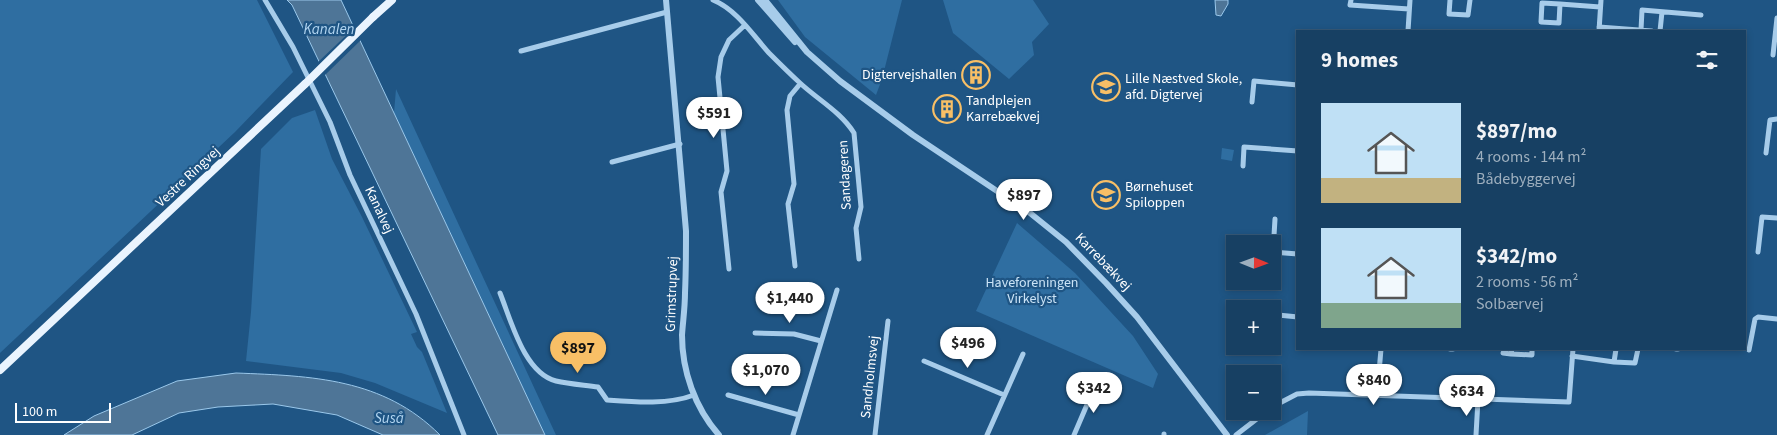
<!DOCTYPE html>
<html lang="en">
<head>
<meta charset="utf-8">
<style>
	:root { --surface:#174063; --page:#244b6c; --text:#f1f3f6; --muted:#9eafbe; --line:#365978; --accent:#f8bf66 }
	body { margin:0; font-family:"Source Sans 3",sans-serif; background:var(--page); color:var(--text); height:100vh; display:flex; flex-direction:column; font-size:19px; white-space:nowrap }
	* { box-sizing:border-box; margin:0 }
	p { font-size:16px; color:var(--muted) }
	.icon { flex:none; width:28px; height:28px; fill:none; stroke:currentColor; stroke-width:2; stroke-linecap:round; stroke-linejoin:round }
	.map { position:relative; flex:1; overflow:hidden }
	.details { position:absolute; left:1296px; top:30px; width:450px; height:320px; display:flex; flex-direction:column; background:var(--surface); border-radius:0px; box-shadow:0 2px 8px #0003,0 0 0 1px var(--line) }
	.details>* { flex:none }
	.needle { width:32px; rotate:91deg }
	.fabs { position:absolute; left:1226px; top:235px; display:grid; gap:10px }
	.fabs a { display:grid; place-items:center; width:55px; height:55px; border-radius:0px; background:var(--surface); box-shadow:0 2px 8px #0003,0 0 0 1px var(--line); font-size:25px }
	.scale { position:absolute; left:15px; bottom:12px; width:96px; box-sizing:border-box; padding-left:5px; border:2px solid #fff; border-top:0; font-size:14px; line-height:18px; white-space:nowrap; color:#fff; -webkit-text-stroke:4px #1f5584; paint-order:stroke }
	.price { position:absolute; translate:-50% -42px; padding:0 11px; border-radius:18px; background:#fff; color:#222; font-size:16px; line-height:32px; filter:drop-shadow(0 1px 2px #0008) }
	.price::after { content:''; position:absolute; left:50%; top:30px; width:15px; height:11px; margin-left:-8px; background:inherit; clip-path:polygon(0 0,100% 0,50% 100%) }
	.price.selected { background:var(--accent); color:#111 }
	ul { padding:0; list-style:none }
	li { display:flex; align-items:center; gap:15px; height:125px; padding:0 25px }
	li span { display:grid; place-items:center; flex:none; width:140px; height:100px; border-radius:0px; color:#555 }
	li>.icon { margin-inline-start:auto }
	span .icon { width:60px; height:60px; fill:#fffc; stroke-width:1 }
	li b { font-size:21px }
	h2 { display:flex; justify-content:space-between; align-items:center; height:60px; padding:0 25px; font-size:21px }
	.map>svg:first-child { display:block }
</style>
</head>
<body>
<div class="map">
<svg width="1777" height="435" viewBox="0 0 1777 435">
	<rect width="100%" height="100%" fill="#1f5584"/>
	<path fill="#2f6ea1" d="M 0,0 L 257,0 L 293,72 L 235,132 L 0,353 Z
		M 778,0 L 902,0 L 882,79 L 876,95 L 805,37 Z
		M 943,0 L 1033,0 L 1049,24 L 1032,42 L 1034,55 L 1009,79 L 953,33 Z
		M 396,89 L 556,435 L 545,435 L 394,113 Z
		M 315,110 L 332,159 L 362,217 L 417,332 L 411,334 L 417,347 L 422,352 L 447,413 L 375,383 L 341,373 L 246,361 L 251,312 L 261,149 L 292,118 Z
		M 1222,148 L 1234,150 L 1232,161 L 1221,159 Z
		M 1017,223 L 1075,273 L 1133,336 L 1158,374 L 1153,388 L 976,311 Z
		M 1308,411 L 1307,435 L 1265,435 Z"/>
	<path fill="#4e7597" stroke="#9ac8eb" d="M 287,0 L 341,0 L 545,435 L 498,435 L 292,5 Z
		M 1215,0 L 1228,0 L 1228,4 L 1221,16 L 1216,15 Z
		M 236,373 C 312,376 383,378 440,435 L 383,435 L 337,415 L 273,404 L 218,407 L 179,413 L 132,435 L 64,435 L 94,416 L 177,381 Z"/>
	<path fill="#1f5584" d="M 356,26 L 362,39 L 324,76 L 317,63 Z"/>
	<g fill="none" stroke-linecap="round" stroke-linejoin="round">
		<path stroke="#a7ccea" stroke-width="5" d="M 265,0 L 293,47 L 330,122 L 350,175 L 416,314 L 464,435
			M 713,0 C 737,10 752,34 769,53 C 779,63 789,73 800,83 C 817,99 841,112 854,133 L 861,207 L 856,228 L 859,259
			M 1351,0 L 1350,5 L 1409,9
			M 1450,0 L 1449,14 L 1468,15 L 1470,0
			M 1560,4 L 1542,3 L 1541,22 L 1559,23 L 1560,4 L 1600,7
			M 1599,27 L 1652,31
			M 1641,30 L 1642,10 L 1701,15
			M 1408,31 L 1410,0
			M 1599,31 L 1601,0
			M 1660,31 L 1662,12
			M 521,51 L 667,12
			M 1773,55 L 1777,18
			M 1252,102 L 1254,81 L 1298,85
			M 1766,153 L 1770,120 L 1777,119
			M 612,162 L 680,144
			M 1243,166 L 1244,147 L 1298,151
			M 1234,249 L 1235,249
			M 1272,252 L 1298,254
			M 1273,252 L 1275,219
			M 1758,252 L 1762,217 L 1777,218
			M 795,266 L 788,204 L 794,184 L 787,110 L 790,96 L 800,84
			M 729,269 L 721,192 L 727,171 L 718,77 L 721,57 L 729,40 L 745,25
			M 500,293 C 511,320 524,373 556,381 C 569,384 584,385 598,387 L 607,400 C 634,402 668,405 694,395
			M 755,333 L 794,334 L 821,341
			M 1230,336 L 1235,337
			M 1272,339 L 1276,339 L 1278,315 L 1298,317
			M 1450,349 L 1453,349
			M 1512,349 L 1511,354 L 1532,355 L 1532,349
			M 1676,349 L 1678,349
			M 1749,350 L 1755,319 L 1758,317 L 1777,319
			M 1503,353 L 1511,354
			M 1572,356 L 1614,362 L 1635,363 L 1638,349
			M 924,361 L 1004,395
			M 1614,362 L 1616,349
			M 728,395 L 799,415
			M 1377,396 L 1381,349
			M 1272,407 L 1297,394 L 1309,393 L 1569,402 L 1573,349
			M 793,435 L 837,290
			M 875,435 L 888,321
			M 987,435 L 1023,354
			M 1074,435 L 1095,386
			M 1164,435 L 1164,434
			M 1236,435 L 1267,411
			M 1476,435 L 1478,400"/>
		<path stroke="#a7ccea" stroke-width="6" d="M 666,0 L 686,231 C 686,251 686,272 685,293 C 685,307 683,321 682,335 C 682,371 695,408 719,435
			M 758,0 L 795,42
			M 765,0 L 807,52 L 840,81 L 913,135 L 1030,213 L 1066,242 L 1106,283 L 1137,317 L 1227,435"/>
		<path stroke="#eaf4fe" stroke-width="8" d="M 373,17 L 392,0
			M 0,370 L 305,84"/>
		<path stroke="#eaf4fe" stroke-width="8" d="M 305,84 L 373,17"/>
	</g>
	<defs>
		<symbol id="building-ring" viewBox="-11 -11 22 22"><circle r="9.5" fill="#1f5584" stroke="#f8bf66" stroke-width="1.5"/><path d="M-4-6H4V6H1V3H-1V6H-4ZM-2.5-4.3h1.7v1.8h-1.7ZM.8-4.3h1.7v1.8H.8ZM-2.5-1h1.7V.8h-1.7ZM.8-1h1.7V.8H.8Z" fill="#f8bf66"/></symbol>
		<symbol id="school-ring" viewBox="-11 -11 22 22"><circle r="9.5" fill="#1f5584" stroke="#f8bf66" stroke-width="1.5"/><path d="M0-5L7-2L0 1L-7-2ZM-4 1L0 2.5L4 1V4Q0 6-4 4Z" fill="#f8bf66"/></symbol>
	</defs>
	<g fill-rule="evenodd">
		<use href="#building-ring" x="960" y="59" width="32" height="32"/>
		<use href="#school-ring" x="1090" y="71" width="32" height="32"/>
		<use href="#building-ring" x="931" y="93" width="32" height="32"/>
		<use href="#school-ring" x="1090" y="179" width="32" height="32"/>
	</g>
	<g text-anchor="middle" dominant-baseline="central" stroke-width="4.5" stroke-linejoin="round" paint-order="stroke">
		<g font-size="14" fill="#fff" stroke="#1f5584" text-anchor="start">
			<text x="957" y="75" text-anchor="end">Digtervejshallen</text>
			<text x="1125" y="79">Lille Næstved Skole,<tspan x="1125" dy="16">afd. Digtervej</tspan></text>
			<text x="966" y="101">Tandplejen<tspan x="966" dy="16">Karrebækvej</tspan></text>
			<text x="1125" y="187">Børnehuset<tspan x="1125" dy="16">Spiloppen</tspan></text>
		</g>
		<g font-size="14" fill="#fff" stroke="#1f5584">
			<text transform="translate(845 175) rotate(-93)">Sandageren</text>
			<text transform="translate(188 177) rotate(-43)">Vestre Ringvej</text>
			<text transform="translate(379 210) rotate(65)">Kanalvej</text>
			<text transform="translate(1103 262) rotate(46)">Karrebækvej</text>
			<text transform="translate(672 294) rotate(-88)">Grimstrupvej</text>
			<text transform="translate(870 377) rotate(-84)">Sandholmsvej</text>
		</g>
		<g font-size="14" fill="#cbe4f7" stroke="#1f5584">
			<text x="1032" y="283">Haveforeningen<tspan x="1032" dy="16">Virkelyst</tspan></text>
		</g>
		<g font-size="15" font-style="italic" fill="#b2d5f1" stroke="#1f5584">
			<text x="329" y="29">Kanalen</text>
			<text x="389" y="418">Suså</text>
		</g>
	</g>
</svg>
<div class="fabs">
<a><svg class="needle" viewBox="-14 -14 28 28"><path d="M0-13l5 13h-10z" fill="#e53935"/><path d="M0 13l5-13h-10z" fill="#9eafbe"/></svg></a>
<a>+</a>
<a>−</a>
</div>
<div class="scale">100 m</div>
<b class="price" style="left:714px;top:139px">$591</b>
<b class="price" style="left:1024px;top:221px">$897</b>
<b class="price" style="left:790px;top:324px">$1,440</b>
<b class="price" style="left:968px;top:369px">$496</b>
<b class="price selected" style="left:578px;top:374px">$897</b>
<b class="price" style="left:766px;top:396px">$1,070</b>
<b class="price" style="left:1374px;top:406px">$840</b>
<b class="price" style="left:1094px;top:414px">$342</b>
<b class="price" style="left:1467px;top:417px">$634</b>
<section class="details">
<h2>9 homes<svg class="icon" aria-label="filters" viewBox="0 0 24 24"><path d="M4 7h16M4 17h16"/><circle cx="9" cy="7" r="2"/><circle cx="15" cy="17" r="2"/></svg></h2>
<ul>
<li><span style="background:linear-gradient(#bfe0f5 75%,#c2b280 0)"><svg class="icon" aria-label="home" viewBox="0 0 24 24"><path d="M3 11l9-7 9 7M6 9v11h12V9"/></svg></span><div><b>$897/mo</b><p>4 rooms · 144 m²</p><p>Bådebyggervej</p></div></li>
<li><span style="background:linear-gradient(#bfe0f5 75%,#7fa58c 0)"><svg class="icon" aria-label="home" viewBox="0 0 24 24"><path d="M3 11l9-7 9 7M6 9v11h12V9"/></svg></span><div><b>$342/mo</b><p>2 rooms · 56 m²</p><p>Solbærvej</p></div></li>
</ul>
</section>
</div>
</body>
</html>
